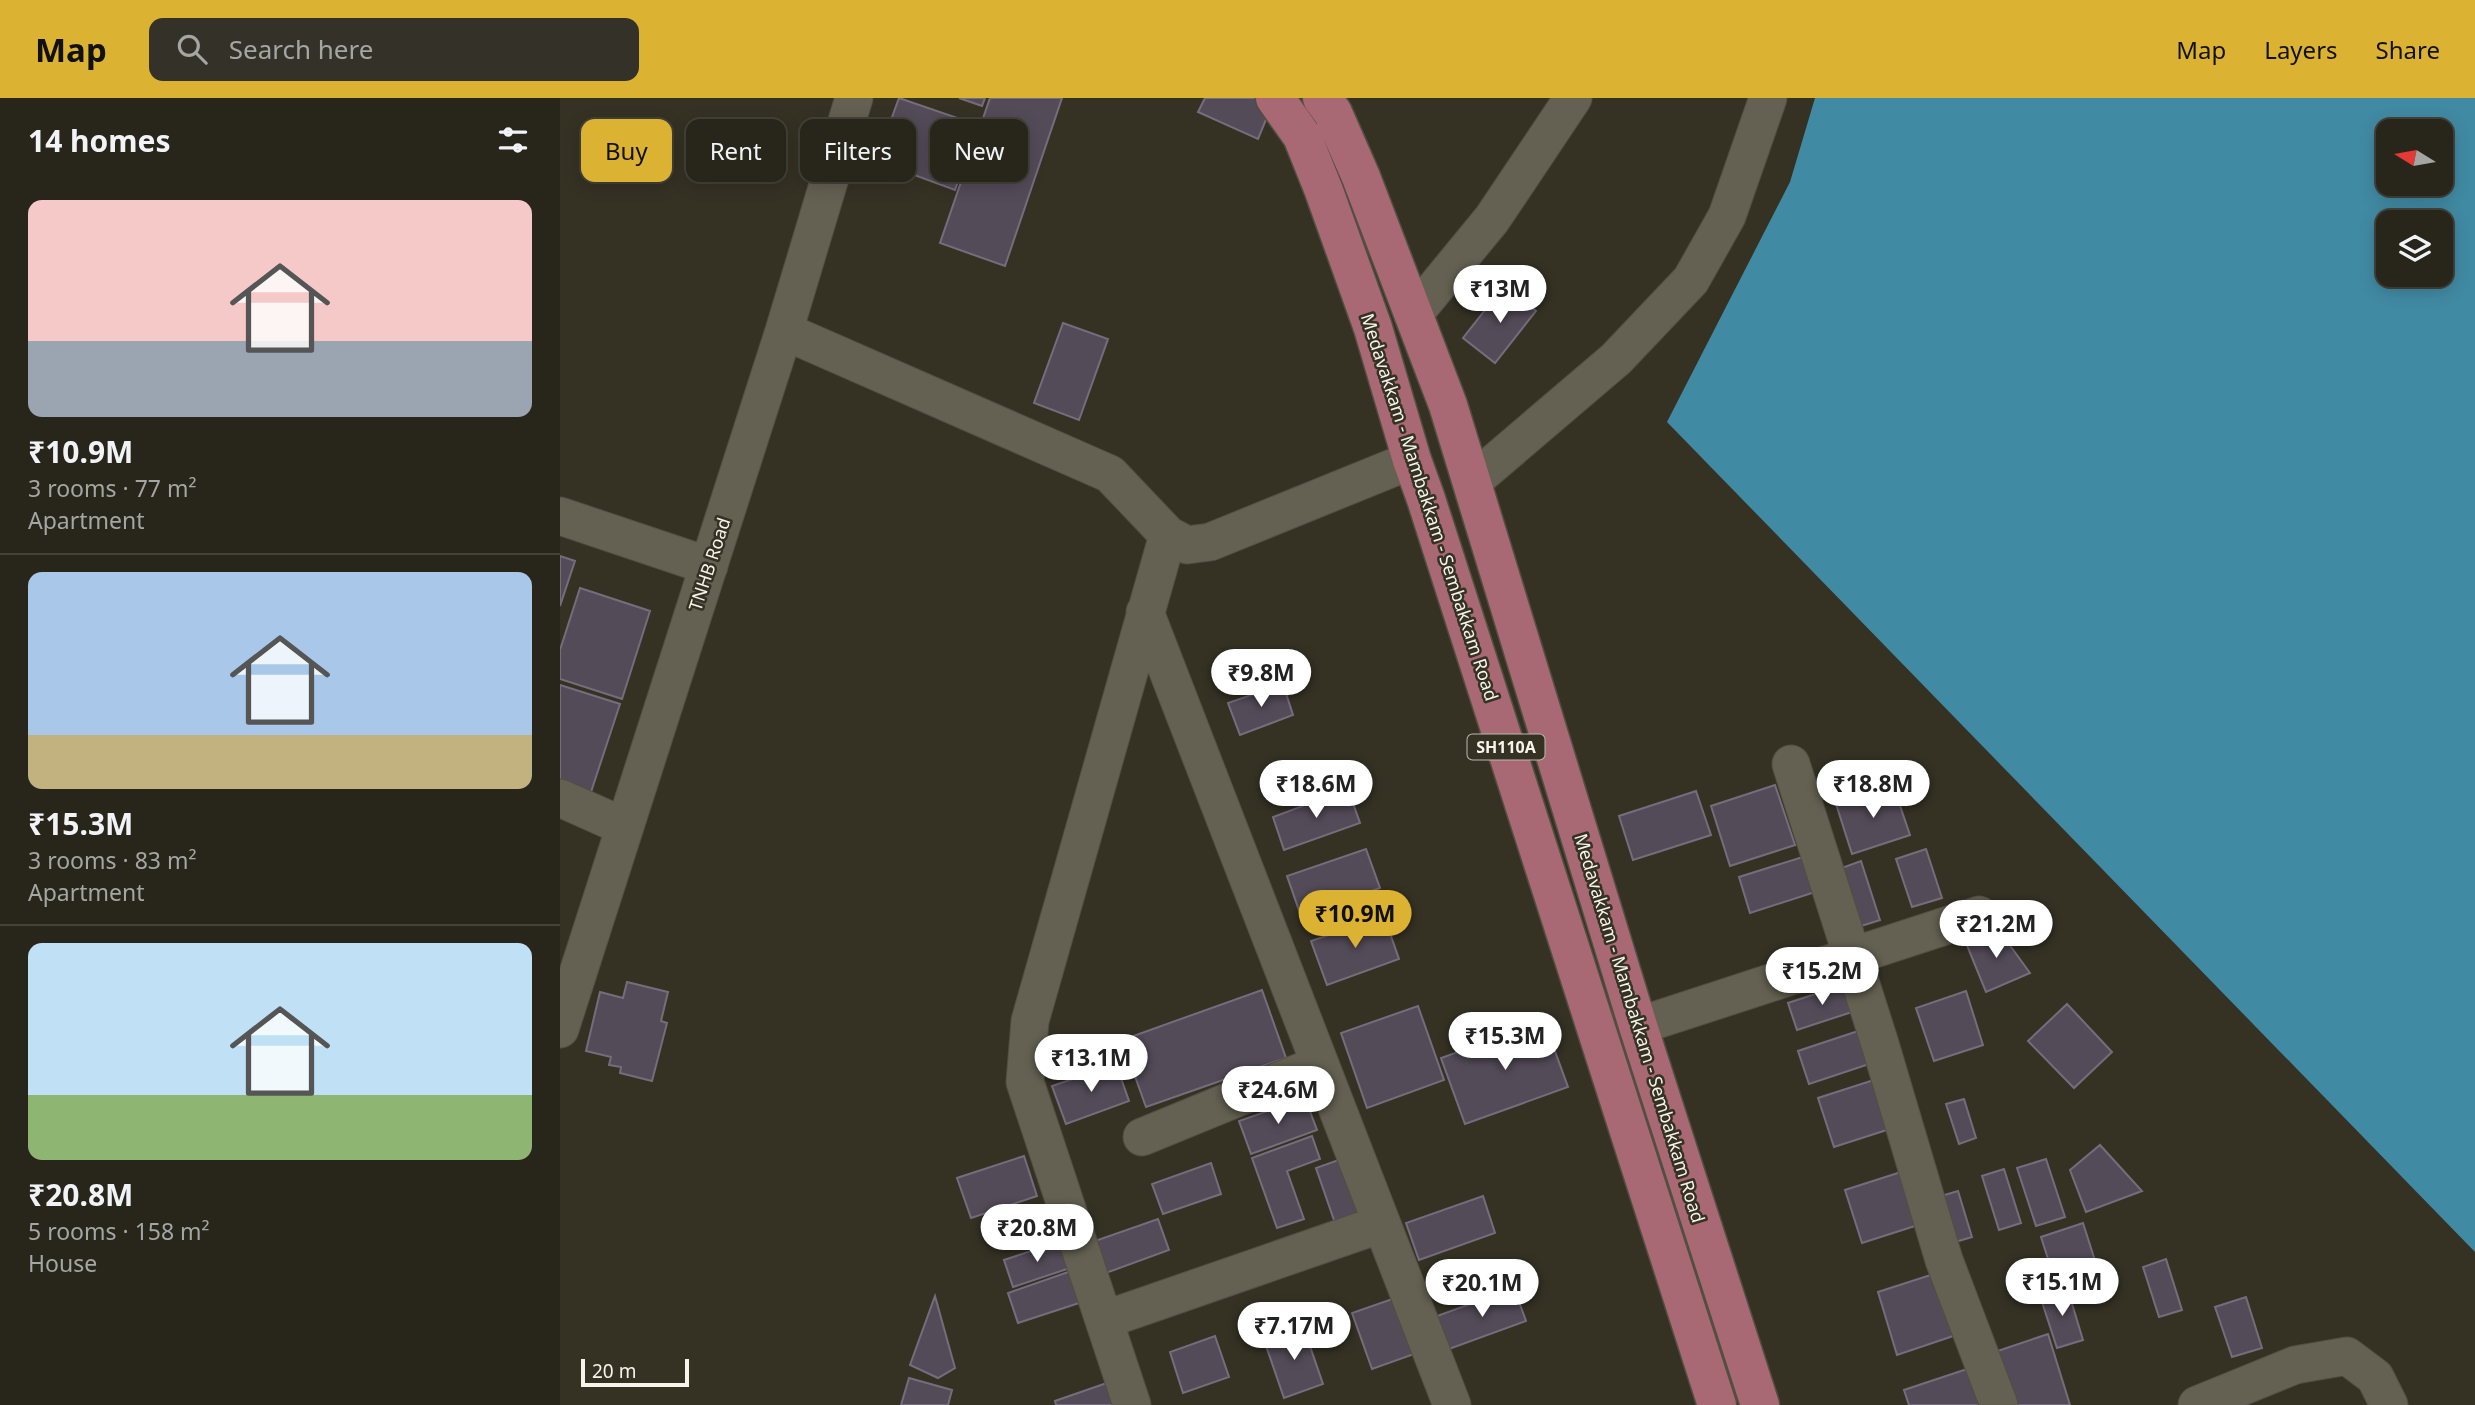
<!DOCTYPE html>
<html lang="en">
<head>
<meta charset="utf-8">
<style>
	:root { --surface:#28261b; --page:#343228; --text:#f1f3f6; --muted:#a5a5a3; --line:#44433a; --accent:#dcb233 }
	body { margin:0; font-family:"Noto Sans",sans-serif; background:var(--page); color:var(--text); height:100vh; display:flex; flex-direction:column; font-size:26px; white-space:nowrap }
	* { box-sizing:border-box; margin:0 }
	p { font-size:23px; color:var(--muted) }
	.icon { flex:none; width:38px; height:38px; fill:none; stroke:currentColor; stroke-width:2; stroke-linecap:round; stroke-linejoin:round }
	.map { position:relative; flex:1; overflow:hidden }
	.drawer { display:flex; flex-direction:column; background:var(--surface); width:560px }
	.drawer>* { flex:none }
	.guide { position:absolute; left:21px; top:21px; width:665px; height:63px; display:flex; gap:14px }
	.needle { width:46px; rotate:281deg }
	.controls { position:absolute; left:1816px; top:21px; display:grid; gap:14px }
	.controls a { display:grid; place-items:center; width:77px; height:77px; border-radius:14px; background:var(--surface); box-shadow:0 4px 18px #0003,0 0 0 2px var(--line); font-size:35px }
	.scale { position:absolute; left:21px; bottom:18px; width:108px; box-sizing:border-box; padding-left:7px; border:4px solid #f6f4eb; border-top:0; font-size:19px; line-height:24px; white-space:nowrap; color:#f6f4eb; -webkit-text-stroke:5px #353224; paint-order:stroke }
	.price { position:absolute; translate:-50% -60px; padding:0 16px; border-radius:24px; background:#fff; color:#222; font-size:23px; line-height:46px; filter:drop-shadow(0 2px 4px #0008) }
	.price::after { content:''; position:absolute; left:50%; top:42px; width:21px; height:16px; margin-left:-10px; background:inherit; clip-path:polygon(0 0,100% 0,50% 100%) }
	.price.active { background:var(--accent); color:#111 }
	ul { padding:0; list-style:none }
	li { display:grid; align-content:center; gap:14px; height:371px; padding:0 28px }
	li+li { border-top:2px solid var(--line) }
	li span { display:grid; place-items:center; height:217px; border-radius:14px; color:#555 }
	li>.icon { margin-inline-start:auto }
	span .icon { width:126px; height:126px; fill:#fffc; stroke-width:1 }
	li b { font-size:30px }
	h2 { display:flex; justify-content:space-between; align-items:center; height:84px; padding:0 28px; font-size:30px }
	.tag { padding:0 24px; border-radius:14px; background:var(--surface); box-shadow:0 4px 18px #0003,0 0 0 2px var(--line); font-size:24px; line-height:63px }
	.tag.active { background:var(--accent); color:#111 }
	header { display:flex; align-items:center; gap:42px; box-sizing:border-box; height:98px; padding:0 35px; background:var(--accent); color:#111 }
	header strong { font-size:33px }
	nav { display:flex; gap:38px; margin-inline-start:auto; font-size:24px }
	.search { width:490px; height:63px; background:var(--page); display:flex; align-items:center; gap:18px; box-sizing:border-box; padding:0 24px; border-radius:14px; color:var(--muted); font-size:26px }
	main { display:flex; flex:1; min-height:0 }
	.map>svg:first-child { display:block }
</style>
</head>
<body>
<header>
<strong>Map</strong>
<div class="search"><svg class="icon" aria-label="search" viewBox="0 0 24 24"><circle cx="10" cy="10" r="6"/><path d="M15 15l6 6"/></svg>Search here</div>
<nav><a>Map</a><a>Layers</a><a>Share</a></nav>
</header>
<main>
<section class="drawer">
<h2>14 homes<svg class="icon" aria-label="filters" viewBox="0 0 24 24"><path d="M4 7h16M4 17h16"/><circle cx="9" cy="7" r="2"/><circle cx="15" cy="17" r="2"/></svg></h2>
<ul>
<li><span style="background:linear-gradient(#f6c9c9 65%,#9aa5b1 0)"><svg class="icon" aria-label="home" viewBox="0 0 24 24"><path d="M3 11l9-7 9 7M6 9v11h12V9"/></svg></span><div><b>₹10.9M</b><p>3 rooms · 77 m²</p><p>Apartment</p></div></li>
<li><span style="background:linear-gradient(#a9c7e8 75%,#c2b280 0)"><svg class="icon" aria-label="home" viewBox="0 0 24 24"><path d="M3 11l9-7 9 7M6 9v11h12V9"/></svg></span><div><b>₹15.3M</b><p>3 rooms · 83 m²</p><p>Apartment</p></div></li>
<li><span style="background:linear-gradient(#bfe0f5 70%,#8fb573 0)"><svg class="icon" aria-label="home" viewBox="0 0 24 24"><path d="M3 11l9-7 9 7M6 9v11h12V9"/></svg></span><div><b>₹20.8M</b><p>5 rooms · 158 m²</p><p>House</p></div></li>
</ul>
</section>
<div class="map">
<svg width="1915" height="1307" viewBox="0 0 1915 1307">
	<rect width="100%" height="100%" fill="#353224"/>
	<path fill="#418aa3" fill-rule="evenodd" d="M 1255,0 L 1915,0 L 1915,1154 L 1107,324 L 1230,84 ZM 1829,33 L 1881,33 L 1881,86 L 1829,86 ZM 1829,124 L 1881,124 L 1881,177 L 1829,177 Z"/>
	<path fill="#534b58" stroke="#766d7c" stroke-width="2" d="M 339,0 L 418,27 L 395,92 L 316,63 Z
		M 399,0 L 425,0 L 422,8 Z
		M 430,0 L 502,0 L 445,168 L 380,145 Z
		M 645,0 L 697,0 L 712,7 L 698,41 L 638,14 Z
		M 944,188 L 976,213 L 935,265 L 903,240 Z
		M 503,225 L 548,241 L 519,322 L 474,305 Z
		M 0,458 L 15,463 L 0,508 Z
		M 20,490 L 90,513 L 62,601 L 0,581 L 0,552 Z
		M 723,586 L 733,617 L 680,637 L 668,605 Z
		M 0,587 L 60,606 L 30,697 L 0,687 Z
		M 1215,687 L 1235,747 L 1170,768 L 1151,708 Z
		M 1333,687 L 1350,737 L 1292,756 L 1276,706 Z
		M 788,691 L 800,725 L 724,752 L 713,719 Z
		M 1136,693 L 1151,737 L 1073,762 L 1059,718 Z
		M 806,751 L 820,790 L 741,818 L 727,778 Z
		M 1366,751 L 1382,800 L 1352,809 L 1336,761 Z
		M 1246,758 L 1258,793 L 1190,815 L 1179,779 Z
		M 1301,763 L 1320,822 L 1295,830 L 1276,772 Z
		M 824,818 L 839,861 L 767,887 L 751,843 Z
		M 1438,831 L 1470,875 L 1426,894 L 1406,845 Z
		M 67,884 L 108,894 L 101,923 L 107,925 L 92,983 L 60,975 L 61,969 L 49,967 L 51,959 L 26,953 L 40,894 L 63,900 Z
		M 1286,886 L 1295,913 L 1237,932 L 1228,905 Z
		M 702,892 L 726,960 L 586,1009 L 562,942 Z
		M 1406,893 L 1423,947 L 1374,963 L 1356,910 Z
		M 1507,906 L 1552,954 L 1514,990 L 1468,943 Z
		M 858,908 L 884,982 L 807,1010 L 781,935 Z
		M 984,923 L 1008,989 L 905,1026 L 881,960 Z
		M 1301,932 L 1312,965 L 1249,986 L 1238,953 Z
		M 556,966 L 569,1003 L 506,1026 L 492,988 Z
		M 1320,980 L 1336,1029 L 1274,1049 L 1258,1000 Z
		M 745,1000 L 757,1032 L 691,1056 L 679,1023 Z
		M 1404,1001 L 1416,1040 L 1399,1046 L 1386,1006 Z
		M 752,1038 L 760,1061 L 727,1073 L 744,1121 L 717,1130 L 692,1060 Z
		M 1540,1047 L 1582,1093 L 1526,1114 L 1510,1072 Z
		M 464,1058 L 477,1098 L 411,1120 L 397,1080 Z
		M 787,1059 L 807,1117 L 776,1128 L 756,1070 Z
		M 1486,1061 L 1505,1119 L 1476,1128 L 1457,1070 Z
		M 651,1065 L 661,1096 L 603,1116 L 592,1086 Z
		M 1444,1071 L 1461,1125 L 1439,1132 L 1422,1078 Z
		M 1344,1073 L 1361,1126 L 1302,1145 L 1285,1092 Z
		M 1398,1093 L 1412,1139 L 1392,1145 L 1378,1099 Z
		M 923,1098 L 935,1135 L 859,1162 L 846,1125 Z
		M 598,1121 L 609,1152 L 543,1176 L 532,1144 Z
		M 1523,1125 L 1538,1172 L 1496,1186 L 1481,1139 Z
		M 501,1143 L 510,1170 L 453,1189 L 444,1162 Z
		M 1606,1161 L 1622,1212 L 1599,1219 L 1583,1169 Z
		M 511,1173 L 522,1204 L 458,1225 L 448,1195 Z
		M 1383,1173 L 1402,1235 L 1337,1257 L 1318,1194 Z
		M 1507,1189 L 1523,1242 L 1497,1250 L 1480,1198 Z
		M 954,1190 L 966,1223 L 889,1251 L 877,1218 Z
		M 375,1198 L 395,1270 L 378,1280 L 350,1267 Z
		M 838,1199 L 857,1255 L 812,1271 L 792,1215 Z
		M 1686,1199 L 1702,1250 L 1672,1259 L 1655,1209 Z
		M 743,1228 L 763,1286 L 724,1300 L 704,1242 Z
		M 1488,1236 L 1510,1307 L 1442,1307 L 1426,1257 Z
		M 655,1238 L 669,1279 L 623,1295 L 610,1254 Z
		M 1416,1268 L 1429,1307 L 1349,1307 L 1344,1292 Z
		M 349,1280 L 392,1292 L 388,1307 L 341,1307 Z
		M 561,1280 L 570,1307 L 496,1307 L 495,1303 Z"/>
	<g fill="none" stroke-linecap="round" stroke-linejoin="round">
		<defs>
			<path id="street" d="M 853,217 L 932,121 L 1013,0
				M 224,233 L 550,376 L 608,437 L 627,447 L 650,444 L 852,362
				M 913,383 L 1056,261 L 1131,182 L 1167,118 L 1208,0
				M 0,418 L 149,468
				M 585,514 L 892,1307
				M 1231,666 L 1320,946 L 1384,1162 L 1439,1307
				M 0,700 L 65,729
				M 1078,928 L 1419,817
				M 0,931 L 224,233 L 294,0
				M 582,1039 L 760,966
				M 544,1222 L 821,1126
				M 572,1307 L 465,984 L 470,923 L 608,437
				M 1637,1307 L 1735,1267 L 1787,1258 L 1815,1279 L 1829,1307"/>
			<path id="primary" d="M 715,0 L 742,38 L 764,93 L 813,230 L 852,362 L 866,401 L 1157,1307
				M 762,0 L 773,15 L 801,79 L 888,307 L 1078,928 L 1200,1307"/>
		</defs>
		<use href="#street" stroke="#514e42" stroke-width="39"/>
		<use href="#primary" stroke="#514e42" stroke-width="41"/>
		<use href="#street" stroke="#646152" stroke-width="37"/>
		<use href="#primary" stroke="#a86874" stroke-width="38"/>
	</g>
	<g text-anchor="middle" dominant-baseline="central" stroke-width="5" stroke-linejoin="round" paint-order="stroke">
		<rect fill="#353224" stroke="#bcbaaf" stroke-width="2" x="907.5" y="636.5" width="77" height="25" rx="5"/>
		<g font-size="16" font-weight="bold" fill="#f6f4eb">
			<text x="946" y="649">SH110A</text>
		</g>
		<g font-size="18" fill="#f6f4eb" stroke="#353224">
			<text transform="translate(870 409) rotate(72)">Medavakkam - Mambakkam - Sembakkam Road</text>
			<text transform="translate(149 466) rotate(-72)">TNHB Road</text>
			<text transform="translate(1080 930) rotate(73)">Medavakkam - Mambakkam - Sembakkam Road</text>
		</g>
	</g>
</svg>
<div class="controls">
<a><svg class="needle" viewBox="-14 -14 28 28"><path d="M0-13l5 13h-10z" fill="#e53935"/><path d="M0 13l5-13h-10z" fill="#a5a5a3"/></svg></a>
<a><svg class="icon" aria-label="layers" viewBox="0 0 24 24"><path d="M12 4l9 5-9 5-9-5zM3 14l9 5 9-5"/></svg></a>
</div>
<div class="scale">20 m</div>
<b class="price" style="left:940px;top:227px">₹13M</b>
<b class="price" style="left:701px;top:611px">₹9.8M</b>
<b class="price" style="left:756px;top:722px">₹18.6M</b>
<b class="price" style="left:1313px;top:722px">₹18.8M</b>
<b class="price active" style="left:795px;top:852px">₹10.9M</b>
<b class="price" style="left:1436px;top:862px">₹21.2M</b>
<b class="price" style="left:1262px;top:909px">₹15.2M</b>
<b class="price" style="left:945px;top:974px">₹15.3M</b>
<b class="price" style="left:531px;top:996px">₹13.1M</b>
<b class="price" style="left:718px;top:1028px">₹24.6M</b>
<b class="price" style="left:477px;top:1166px">₹20.8M</b>
<b class="price" style="left:1502px;top:1220px">₹15.1M</b>
<b class="price" style="left:922px;top:1221px">₹20.1M</b>
<b class="price" style="left:734px;top:1264px">₹7.17M</b>
<div class="guide">
<a class="tag active">Buy</a>
<a class="tag">Rent</a>
<a class="tag">Filters</a>
<a class="tag">New</a>
</div>
</div>
</main>
</body>
</html>
